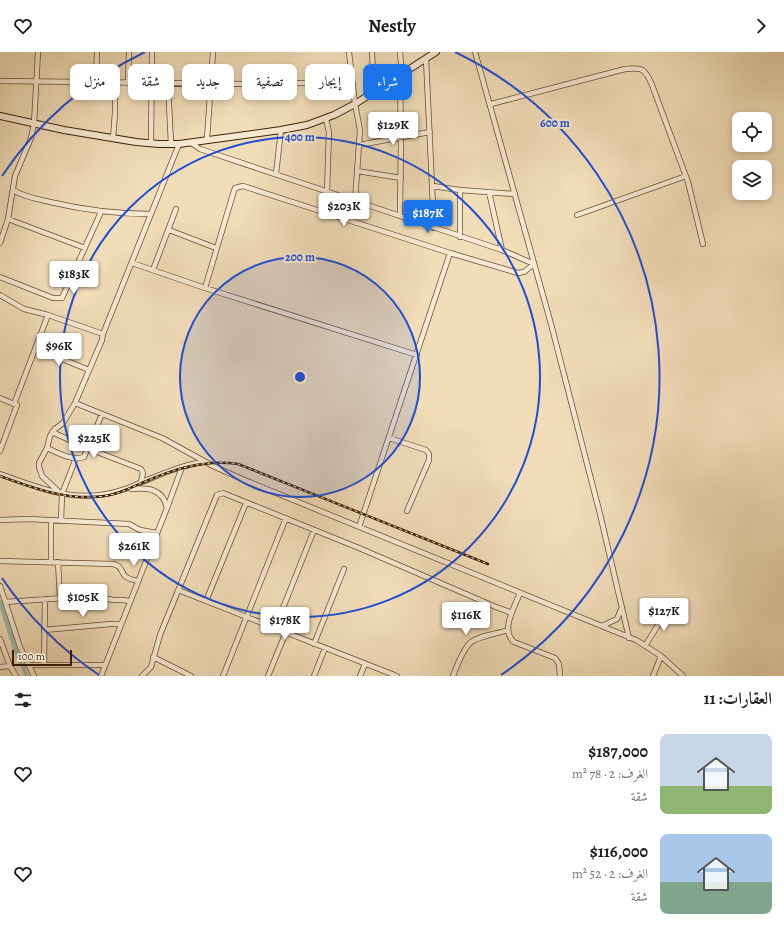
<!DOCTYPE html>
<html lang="ar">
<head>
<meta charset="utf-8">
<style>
	:root { --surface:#fff; --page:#f2f2f2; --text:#202124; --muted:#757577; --accent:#1a73e8 }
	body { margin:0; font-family:Alegreya,Amiri,serif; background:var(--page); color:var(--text); direction:rtl; height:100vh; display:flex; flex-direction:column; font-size:15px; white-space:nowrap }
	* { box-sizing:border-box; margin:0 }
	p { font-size:13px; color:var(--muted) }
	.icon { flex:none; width:22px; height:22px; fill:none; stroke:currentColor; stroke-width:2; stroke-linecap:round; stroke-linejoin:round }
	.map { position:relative; height:624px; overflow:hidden; direction:ltr }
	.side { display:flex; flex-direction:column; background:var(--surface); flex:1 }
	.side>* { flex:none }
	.top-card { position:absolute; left:12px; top:12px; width:400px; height:36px; direction:rtl; display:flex; gap:8px }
	.controls { position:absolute; left:732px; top:60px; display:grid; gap:8px }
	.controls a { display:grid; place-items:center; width:40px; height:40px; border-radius:8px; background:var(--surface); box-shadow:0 2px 6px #0003; font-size:20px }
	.scale { position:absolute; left:12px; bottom:10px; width:60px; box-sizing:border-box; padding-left:4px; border:2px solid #3b2006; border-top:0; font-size:11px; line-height:14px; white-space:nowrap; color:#3b2006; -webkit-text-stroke:3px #f7e9d2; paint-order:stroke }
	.price { position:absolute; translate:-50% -34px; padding:0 9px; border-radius:4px; background:#fff; color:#222; font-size:13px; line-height:26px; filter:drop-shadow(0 1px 2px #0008) }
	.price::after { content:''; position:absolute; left:50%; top:24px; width:12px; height:9px; margin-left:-6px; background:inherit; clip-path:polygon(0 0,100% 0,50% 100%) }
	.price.selected { background:var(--accent); color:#fff }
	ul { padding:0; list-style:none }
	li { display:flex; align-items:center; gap:12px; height:100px; padding:0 12px }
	li span { display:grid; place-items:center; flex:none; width:112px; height:80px; border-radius:8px; color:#555 }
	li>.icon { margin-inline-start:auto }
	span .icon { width:48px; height:48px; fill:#fffc; stroke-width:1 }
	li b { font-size:17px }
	h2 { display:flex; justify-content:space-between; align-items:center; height:48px; padding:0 12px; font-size:17px }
	.pill { padding:0 14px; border-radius:8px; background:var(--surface); box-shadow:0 2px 6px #0003; font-size:14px; line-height:36px }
	.pill.selected { background:var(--accent); color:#fff }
	header { display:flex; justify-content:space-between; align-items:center; height:52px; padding:0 12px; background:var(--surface); font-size:18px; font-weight:700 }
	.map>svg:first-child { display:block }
</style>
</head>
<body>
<header><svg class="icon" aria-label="forward" viewBox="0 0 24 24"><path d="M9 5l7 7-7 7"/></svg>Nestly<svg class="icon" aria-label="heart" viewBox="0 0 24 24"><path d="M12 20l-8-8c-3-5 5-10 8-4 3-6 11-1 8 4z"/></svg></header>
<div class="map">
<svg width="784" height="624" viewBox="0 0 784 624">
	<rect width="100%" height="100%" fill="#f2ddb9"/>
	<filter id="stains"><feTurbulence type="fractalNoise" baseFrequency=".005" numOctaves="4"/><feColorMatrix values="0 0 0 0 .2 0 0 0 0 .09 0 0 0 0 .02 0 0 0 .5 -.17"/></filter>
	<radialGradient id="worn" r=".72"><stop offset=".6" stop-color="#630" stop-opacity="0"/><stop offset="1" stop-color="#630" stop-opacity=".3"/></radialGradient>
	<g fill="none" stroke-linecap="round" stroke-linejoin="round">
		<path stroke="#9bbcae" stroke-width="4" d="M 0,550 L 15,597 L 27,624"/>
		<defs>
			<path id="street" d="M 349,0 L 355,52 L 360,78 L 355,149
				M 372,0 L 374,40
				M 400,0 L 402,23
				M 475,0 L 551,272 L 600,462 L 629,586
				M 426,7 L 434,176
				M 400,24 L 401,85 L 400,164
				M 0,29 L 250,32 L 352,30
				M 96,30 L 97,0
				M 128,30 L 129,0
				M 168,31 L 171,92
				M 491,52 L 625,17 C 643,15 645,17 652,33 L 688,130 L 703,192
				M 326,67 L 329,80 L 327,140
				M 113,86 L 115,61 L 115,30
				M 207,87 L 213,0
				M 190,90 L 200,97 L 502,198 L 534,212 L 524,220 L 518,221 L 450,201 L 243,134 L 235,136 L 233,142 L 205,236
				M 151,91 L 152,0
				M 179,92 L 103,282 L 102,288 L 75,351 L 162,386 L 213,414 L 242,427 L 636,588 L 661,604 L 683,624
				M 359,93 L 430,80
				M 357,119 L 401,126
				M 276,122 L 281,78
				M 433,134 L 460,138 L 515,142
				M 13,138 C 24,145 37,147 50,150 C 84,158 116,162 151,162
				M 460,138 L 460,185
				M 489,140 L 502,198
				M 577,163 L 686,124
				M 8,167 L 85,196
				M 169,178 L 216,196
				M 0,191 L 8,167 L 15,124 L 31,86 L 34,72 L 38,0
				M 132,211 L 205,236 L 417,303
				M 153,218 L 176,157
				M 0,225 L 53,246 L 62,246 L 101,160
				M 0,243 L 24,257 L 48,263 L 103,282
				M 35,296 L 89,318
				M 0,346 L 14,352
				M 52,380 L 87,396 L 141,417 L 143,421 L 141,430
				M 389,386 L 426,398 L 429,402 L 429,408 L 407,459
				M 47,396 C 58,401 72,409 84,405 L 102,362
				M 0,399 L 17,353 L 14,352 L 48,263
				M 0,422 C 43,438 80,453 125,437 C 131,435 137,432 142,430 C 162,422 182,413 204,410
				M 131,437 C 148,435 163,437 167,456
				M 60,441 L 42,424 L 39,415 L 39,411 L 47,396 L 50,384 L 55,377 L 63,371 L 75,351
				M 0,468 L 28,467 L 129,472 L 140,478 L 157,481
				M 61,469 L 62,442 L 76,406
				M 359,475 L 450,201
				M 0,509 L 113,512 C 122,514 120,518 125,524 C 128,527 133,528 138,529
				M 51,510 L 51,468
				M 58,510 L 60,546
				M 0,534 L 20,595 L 34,624
				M 178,538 L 397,624
				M 520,541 C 515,554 500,578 514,590 L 555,606 L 559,612 L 560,624
				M 206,549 L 246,451
				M 5,550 L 94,544 L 113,548 L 123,548 L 129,549
				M 602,574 L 617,567 L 622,555
				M 275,576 L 314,478
				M 44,578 L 111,572 L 121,572
				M 0,587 L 10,614 L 16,624
				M 314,592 L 344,517
				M 645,594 L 668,557
				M 153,605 L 191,624
				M 28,613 L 105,613
				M 44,613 L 45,547
				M 0,615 L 10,614
				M 101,624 L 167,456 L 182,415
				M 142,624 L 151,615 L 160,583 L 217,443 L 223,441 L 359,496 L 496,555 L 512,561
				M 223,624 L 286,466
				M 268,624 L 286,580
				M 314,624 L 325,596
				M 360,624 L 365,612
				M 453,624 C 457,614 461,601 469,592 C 476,584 497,582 508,578
				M 653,624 L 661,604"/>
			<path id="secondary" d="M 0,64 L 64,78 L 136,90 L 159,92 L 179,92 L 281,78 L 307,73 L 334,63 L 355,52 L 436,0"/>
		</defs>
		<use href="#street" stroke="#694f33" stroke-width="6"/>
		<use href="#secondary" stroke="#3b2006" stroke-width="8"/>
		<use href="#street" stroke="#f7e9d2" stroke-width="4.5"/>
		<use href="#secondary" stroke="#f7e9d2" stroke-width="6"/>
		<defs>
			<path id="rail" d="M 0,424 C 34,436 67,449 104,444 C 119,442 130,436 144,430 C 174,417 205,407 238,412 L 488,512"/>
		</defs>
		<use href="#rail" stroke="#3b2006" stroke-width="2.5"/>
		<use href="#rail" stroke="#f7e9d2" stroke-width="1" stroke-dasharray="3" stroke-linecap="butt"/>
	</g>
	<circle cx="300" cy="325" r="120" fill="#1d4ed8" fill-opacity=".12"/>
	<g fill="none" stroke="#1d4ed8" stroke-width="2">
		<circle cx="300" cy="325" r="120"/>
		<circle cx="300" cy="325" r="240"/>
		<path d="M99 623A360 360 0 0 1 2 526M2 124A360 360 0 0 1 145 0M455 0A360 360 0 0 1 501 623"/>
	</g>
	<circle cx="300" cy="325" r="6" fill="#1d4ed8" stroke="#f7e9d2" stroke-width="2"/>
	<g font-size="12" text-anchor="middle" font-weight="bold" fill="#1d4ed8" stroke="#f7e9d2" stroke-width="4" stroke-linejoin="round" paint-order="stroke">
		<text x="555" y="75">600 m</text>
		<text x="300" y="89">400 m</text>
		<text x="300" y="209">200 m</text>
	</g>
	<rect width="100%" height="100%" filter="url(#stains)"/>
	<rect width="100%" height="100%" fill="url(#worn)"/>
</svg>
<div class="controls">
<a><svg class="icon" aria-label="locate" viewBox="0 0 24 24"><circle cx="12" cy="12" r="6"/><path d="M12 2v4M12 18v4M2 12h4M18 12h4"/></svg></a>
<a><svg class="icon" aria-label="layers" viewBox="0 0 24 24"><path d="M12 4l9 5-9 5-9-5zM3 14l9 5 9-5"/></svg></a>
</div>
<div class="scale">100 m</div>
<b class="price" style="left:393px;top:94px">$129K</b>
<b class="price" style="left:344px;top:175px">$203K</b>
<b class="price selected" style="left:428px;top:182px">$187K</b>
<b class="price" style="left:74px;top:243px">$183K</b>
<b class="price" style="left:59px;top:315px">$96K</b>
<b class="price" style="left:94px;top:407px">$225K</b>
<b class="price" style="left:134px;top:515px">$261K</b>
<b class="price" style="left:83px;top:566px">$105K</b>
<b class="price" style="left:664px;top:580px">$127K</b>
<b class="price" style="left:466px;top:584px">$116K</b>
<b class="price" style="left:285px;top:589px">$178K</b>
<div class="top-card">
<a class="pill selected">شراء</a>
<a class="pill">إيجار</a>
<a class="pill">تصفية</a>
<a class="pill">جديد</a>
<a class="pill">شقة</a>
<a class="pill">منزل</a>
</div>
</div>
<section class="side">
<h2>العقارات: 11<svg class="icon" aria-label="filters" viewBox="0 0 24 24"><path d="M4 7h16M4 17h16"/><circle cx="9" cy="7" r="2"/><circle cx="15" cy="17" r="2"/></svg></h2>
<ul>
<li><span style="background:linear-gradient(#c9d6e8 65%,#8fb573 0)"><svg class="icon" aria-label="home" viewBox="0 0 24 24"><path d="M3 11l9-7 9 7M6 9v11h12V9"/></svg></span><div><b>$187,000</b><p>الغرف: 2 · 78 m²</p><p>شقة</p></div><svg class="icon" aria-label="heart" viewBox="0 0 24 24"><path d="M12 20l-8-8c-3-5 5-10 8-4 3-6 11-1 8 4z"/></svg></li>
<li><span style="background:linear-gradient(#a9c7e8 60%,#7fa58c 0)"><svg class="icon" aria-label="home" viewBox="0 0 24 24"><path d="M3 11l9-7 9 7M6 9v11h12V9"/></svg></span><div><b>$116,000</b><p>الغرف: 2 · 52 m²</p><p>شقة</p></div><svg class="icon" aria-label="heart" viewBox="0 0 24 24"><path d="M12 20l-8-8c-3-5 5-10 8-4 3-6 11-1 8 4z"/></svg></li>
</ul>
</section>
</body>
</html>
